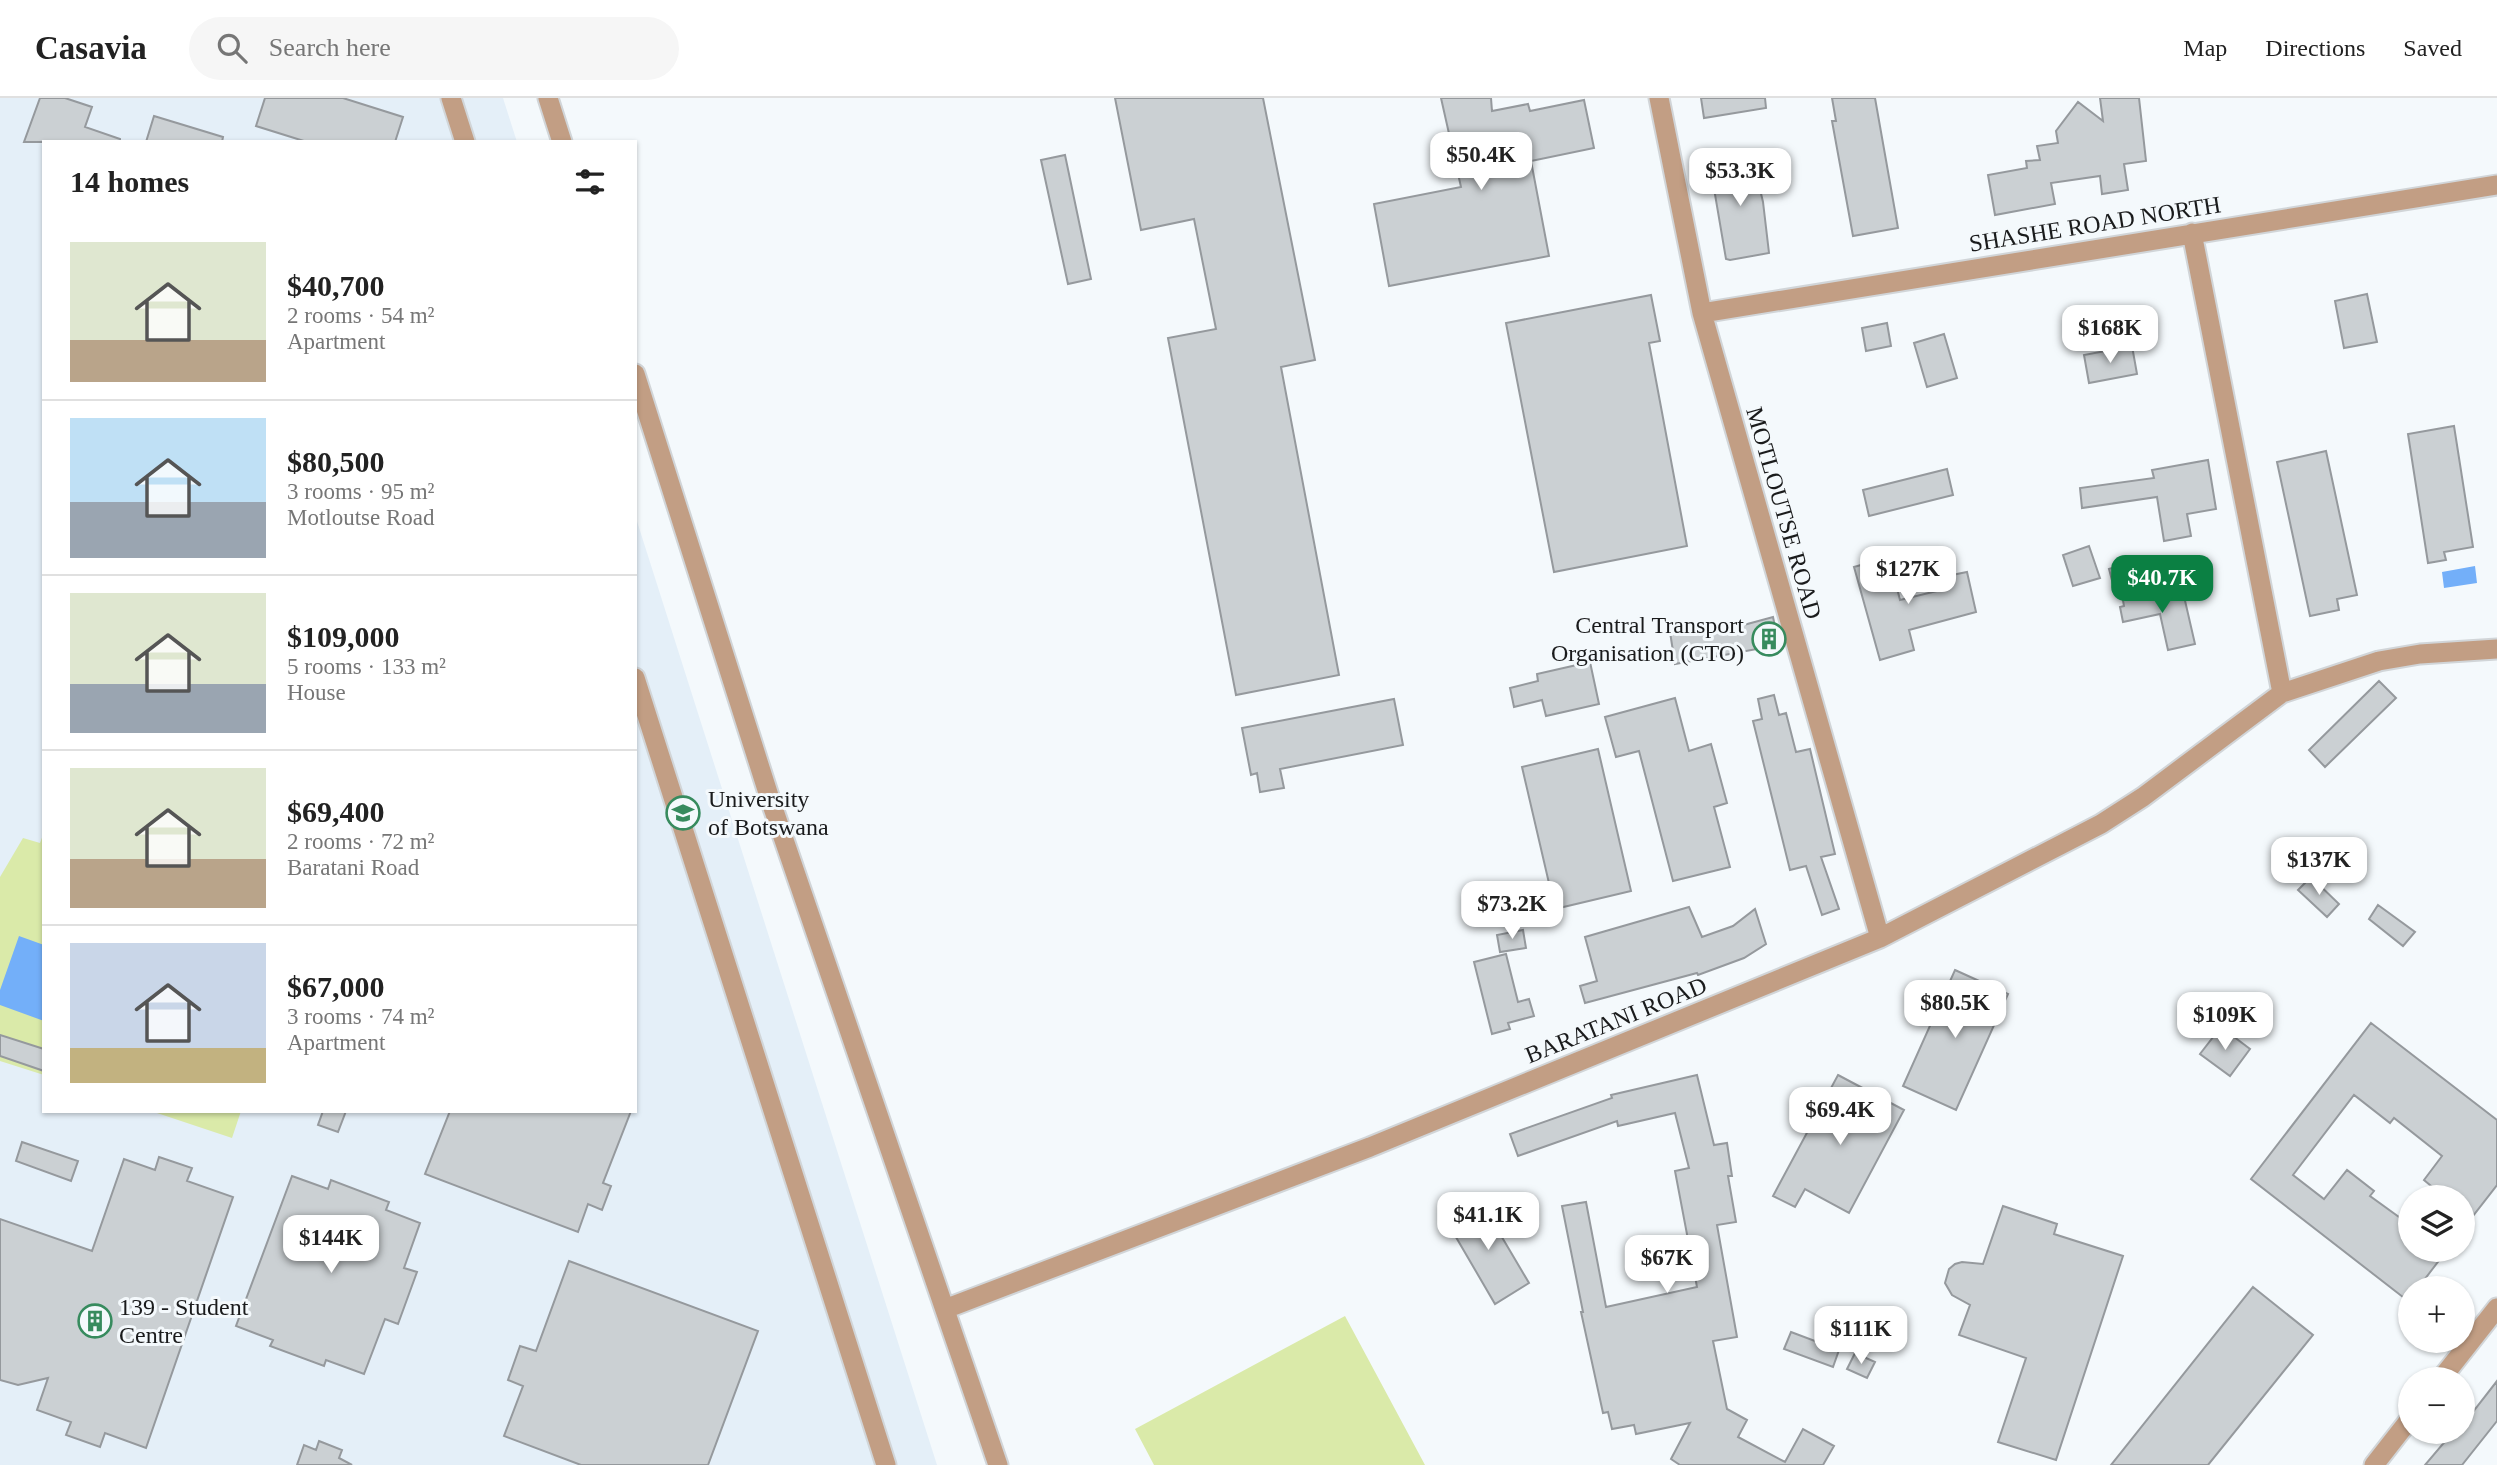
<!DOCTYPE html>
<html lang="en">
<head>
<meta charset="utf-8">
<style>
	:root { --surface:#fff; --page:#f6f6f6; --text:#222; --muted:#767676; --line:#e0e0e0; --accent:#0b8043 }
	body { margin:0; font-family:Georgia,serif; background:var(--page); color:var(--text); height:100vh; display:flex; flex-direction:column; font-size:26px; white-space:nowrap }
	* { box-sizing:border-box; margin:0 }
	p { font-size:23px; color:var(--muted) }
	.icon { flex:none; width:38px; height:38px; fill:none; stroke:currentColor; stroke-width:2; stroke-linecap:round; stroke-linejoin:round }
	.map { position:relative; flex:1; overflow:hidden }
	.side { position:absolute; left:42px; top:42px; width:595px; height:973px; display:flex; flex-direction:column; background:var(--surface); border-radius:0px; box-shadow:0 2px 5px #0004 }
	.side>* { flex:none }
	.tools { position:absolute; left:2398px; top:1087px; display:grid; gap:14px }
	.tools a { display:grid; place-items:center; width:77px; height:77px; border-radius:50%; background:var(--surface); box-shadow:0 2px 5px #0004; font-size:35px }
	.price { position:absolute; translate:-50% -60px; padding:0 16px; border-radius:14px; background:#fff; color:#222; font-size:23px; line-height:46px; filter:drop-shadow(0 2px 4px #0008) }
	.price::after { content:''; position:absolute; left:50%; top:42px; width:21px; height:16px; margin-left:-10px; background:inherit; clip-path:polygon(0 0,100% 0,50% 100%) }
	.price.current { background:var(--accent); color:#fff }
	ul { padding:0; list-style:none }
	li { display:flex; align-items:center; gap:21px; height:175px; padding:0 28px }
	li+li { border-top:2px solid var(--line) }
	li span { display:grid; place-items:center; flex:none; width:196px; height:140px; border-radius:0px; color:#555 }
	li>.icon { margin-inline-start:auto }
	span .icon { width:84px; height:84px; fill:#fffc; stroke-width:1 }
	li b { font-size:30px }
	h2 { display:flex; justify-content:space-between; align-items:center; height:84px; padding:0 28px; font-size:30px }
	header { display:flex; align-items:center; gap:42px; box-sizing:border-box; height:98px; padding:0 35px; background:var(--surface); border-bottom:2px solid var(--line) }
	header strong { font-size:33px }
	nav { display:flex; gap:38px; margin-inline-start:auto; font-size:24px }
	.search { width:490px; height:63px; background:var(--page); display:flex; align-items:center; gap:18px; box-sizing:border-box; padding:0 24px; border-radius:38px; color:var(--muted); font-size:26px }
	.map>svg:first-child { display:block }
</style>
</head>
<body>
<header>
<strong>Casavia</strong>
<div class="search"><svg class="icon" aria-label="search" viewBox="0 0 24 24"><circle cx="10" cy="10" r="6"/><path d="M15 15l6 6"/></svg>Search here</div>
<nav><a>Map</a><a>Directions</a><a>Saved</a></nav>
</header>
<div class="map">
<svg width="2497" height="1367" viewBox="0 0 2497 1367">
	<rect width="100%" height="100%" fill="#f4f9fc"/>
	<path fill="#e4eff8" d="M 0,0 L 503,0 L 517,44 L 44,44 L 44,1013 L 635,1013 L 635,417 L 937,1367 L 0,1367 Z"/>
	<path fill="#daeaa9" d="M 44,734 L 44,977 L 0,963 L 0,779 L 23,740 L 40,745 Z
		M 151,1013 L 241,1013 L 232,1040 Z
		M 1345,1218 L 1425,1367 L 1154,1367 L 1135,1331 Z"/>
	<path fill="#73aff9" d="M 2475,468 L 2477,485 L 2444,490 L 2442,474 Z
		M 19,838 L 44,847 L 44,923 L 0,907 L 0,892 Z"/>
	<path fill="#cbd0d3" stroke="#95999d" stroke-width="2" d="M 40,0 L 65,0 L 92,9 L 85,29 L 120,41 L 120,44 L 24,44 Z
		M 265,0 L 343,0 L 403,19 L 395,44 L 307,44 L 256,28 Z
		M 1115,0 L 1263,0 L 1315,262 L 1281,269 L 1339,577 L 1236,597 L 1168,240 L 1216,231 L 1194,121 L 1141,132 Z
		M 1441,0 L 1491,0 L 1492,13 L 1528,6 L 1530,13 L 1584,2 L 1594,50 L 1531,63 L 1549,158 L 1389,188 L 1374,106 L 1461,89 Z
		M 1701,0 L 1765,0 L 1766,10 L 1704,20 Z
		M 1832,0 L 1875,0 L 1898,130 L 1853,138 L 1832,23 L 1836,23 Z
		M 2100,0 L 2139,0 L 2146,63 L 2124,66 L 2128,92 L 2102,96 L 2100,78 L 2051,85 L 2055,106 L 1995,117 L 1988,77 L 2027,70 L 2026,63 L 2040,62 L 2037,48 L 2058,45 L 2056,33 L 2078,4 L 2103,23 Z
		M 154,18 L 223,39 L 222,44 L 146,44 Z
		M 1065,57 L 1091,181 L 1068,186 L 1041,62 Z
		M 1752,57 L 1763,104 L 1769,155 L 1730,162 L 1726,161 L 1710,67 L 1714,67 L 1713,64 Z
		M 2367,196 L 2377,244 L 2344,250 L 2335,203 Z
		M 1651,197 L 1660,243 L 1649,245 L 1687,448 L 1554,474 L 1506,225 Z
		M 1887,225 L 1891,248 L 1866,253 L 1862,230 Z
		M 1944,236 L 1957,280 L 1927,289 L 1914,245 Z
		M 2132,248 L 2137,276 L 2089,285 L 2084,257 Z
		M 2454,328 L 2473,449 L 2444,454 L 2446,462 L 2428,465 L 2408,336 Z
		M 2326,353 L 2357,497 L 2337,501 L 2339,512 L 2310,518 L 2277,364 Z
		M 2208,362 L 2216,411 L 2187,416 L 2191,438 L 2164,443 L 2157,399 L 2082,410 L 2080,390 L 2154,380 L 2152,372 Z
		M 1947,371 L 1953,397 L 1869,418 L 1863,392 Z
		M 2089,448 L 2100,480 L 2073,488 L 2063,457 Z
		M 1889,459 L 1900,502 L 1945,491 L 1942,479 L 1967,474 L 1976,514 L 1909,532 L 1914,552 L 1880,562 L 1854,469 Z
		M 2126,466 L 2131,485 L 2114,490 L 2109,471 Z
		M 2150,491 L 2152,501 L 2183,494 L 2195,546 L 2168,552 L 2160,516 L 2123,524 L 2120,509 L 2124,508 L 2122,497 Z
		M 1773,519 L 1779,547 L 1675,566 L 1670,534 L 1727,524 L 1729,531 Z
		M 1590,564 L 1599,606 L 1546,618 L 1542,602 L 1514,609 L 1510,590 L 1538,583 L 1537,576 Z
		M 2379,583 L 2396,600 L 2325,669 L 2309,652 Z
		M 1774,597 L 1779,617 L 1786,615 L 1796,654 L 1810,651 L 1835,756 L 1821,759 L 1839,811 L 1822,817 L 1806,768 L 1790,772 L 1753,623 L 1762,621 L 1758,601 Z
		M 1675,600 L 1689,653 L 1711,646 L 1727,705 L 1714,709 L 1730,769 L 1673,783 L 1639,653 L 1616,659 L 1605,619 Z
		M 1394,601 L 1403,647 L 1280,671 L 1284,690 L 1260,694 L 1257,675 L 1251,677 L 1242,630 Z
		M 1598,651 L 1631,793 L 1555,811 L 1522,669 Z
		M 2311,779 L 2339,806 L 2327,819 L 2298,792 Z
		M 2378,807 L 2415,834 L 2403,848 L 2369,821 Z
		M 1689,809 L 1702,839 L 1733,828 L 1755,811 L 1766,846 L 1744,860 L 1698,877 L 1697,875 L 1585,905 L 1580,888 L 1597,883 L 1585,839 Z
		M 1523,832 L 1526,850 L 1500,854 L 1497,837 Z
		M 1506,856 L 1518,904 L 1529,901 L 1534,918 L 1508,925 L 1510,931 L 1492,936 L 1474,864 Z
		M 1955,872 L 2008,896 L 1956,1012 L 1903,988 Z
		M 2371,925 L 2497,1022 L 2497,1087 L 2462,1132 L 2462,1099 L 2430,1099 L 2436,1092 L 2424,1082 L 2442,1058 L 2394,1020 L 2390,1025 L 2354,997 L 2293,1077 L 2324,1101 L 2347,1072 L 2374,1093 L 2370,1098 L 2410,1127 L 2410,1152 L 2447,1152 L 2418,1190 L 2410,1190 L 2408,1203 L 2251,1081 Z
		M 2221,929 L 2250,951 L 2230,978 L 2200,956 Z
		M 0,937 L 44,951 L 44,973 L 0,958 Z
		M 1697,977 L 1714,1047 L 1727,1045 L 1732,1078 L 1728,1078 L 1736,1124 L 1717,1127 L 1737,1239 L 1713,1243 L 1727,1311 L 1747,1322 L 1738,1339 L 1785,1364 L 1803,1331 L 1834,1348 L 1823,1367 L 1680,1367 L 1671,1361 L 1690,1325 L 1636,1336 L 1634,1327 L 1612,1331 L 1608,1314 L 1603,1315 L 1581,1214 L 1583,1214 L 1562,1108 L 1586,1104 L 1606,1209 L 1697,1189 L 1675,1073 L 1689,1070 L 1675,1015 L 1618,1028 L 1617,1023 L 1518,1058 L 1510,1036 L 1612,1000 L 1611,997 Z
		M 1838,977 L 1904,1012 L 1849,1115 L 1805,1091 L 1795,1109 L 1773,1098 Z
		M 323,1013 L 346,1013 L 338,1034 L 318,1027 Z
		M 450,1013 L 631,1013 L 603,1085 L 611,1088 L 602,1112 L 588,1106 L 578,1134 L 425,1076 Z
		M 22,1044 L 78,1063 L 71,1083 L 16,1063 Z
		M 159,1059 L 192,1070 L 187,1083 L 233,1099 L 146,1350 L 105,1335 L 100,1349 L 66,1337 L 71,1324 L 37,1312 L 48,1280 L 18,1287 L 0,1282 L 0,1121 L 92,1153 L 124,1061 L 155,1072 Z
		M 292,1078 L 328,1091 L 331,1082 L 389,1104 L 386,1112 L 420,1125 L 404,1170 L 417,1174 L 398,1226 L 385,1221 L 364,1276 L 326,1262 L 324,1268 L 270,1248 L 273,1242 L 236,1228 Z
		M 1480,1102 L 1529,1185 L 1495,1206 L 1446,1122 Z
		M 2003,1108 L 2057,1126 L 2054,1136 L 2123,1158 L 2056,1362 L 1998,1344 L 2026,1260 L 1959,1237 L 1970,1207 L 1952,1197 L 1945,1185 L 1949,1171 L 1955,1166 L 1962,1164 L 1983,1166 Z
		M 569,1163 L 758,1233 L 708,1367 L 581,1367 L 504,1338 L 523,1288 L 508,1282 L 520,1248 L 536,1253 Z
		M 2253,1189 L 2313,1237 L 2208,1367 L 2111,1367 Z
		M 1791,1234 L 1839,1252 L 1833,1269 L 1784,1251 Z
		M 1855,1255 L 1875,1264 L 1867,1280 L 1847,1271 Z
		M 2497,1283 L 2497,1323 L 2462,1367 L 2425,1367 L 2453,1334 L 2462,1334 L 2462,1328 Z
		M 319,1343 L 342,1352 L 339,1360 L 352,1367 L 297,1367 L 304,1347 L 316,1352 Z"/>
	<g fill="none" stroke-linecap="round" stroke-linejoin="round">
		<defs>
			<path id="street" d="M 451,0 L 465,44
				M 548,0 L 562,44
				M 1659,0 L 1702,215 L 1880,840
				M 2192,135 L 2282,595
				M 1702,215 L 2497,87
				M 635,276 L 769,698 L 998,1367
				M 635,580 L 886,1367
				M 945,1211 L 1370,1049 L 1880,840 L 2101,726 L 2143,699 L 2282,595 L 2379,563 L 2420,556 L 2497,551
				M 2441,1281 L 2497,1210
				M 2374,1367 L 2410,1321"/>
		</defs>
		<use href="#street" stroke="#d1d5d8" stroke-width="23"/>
		<use href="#street" stroke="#c29e84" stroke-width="19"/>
	</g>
	<defs>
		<symbol id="building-ring" viewBox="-11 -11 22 22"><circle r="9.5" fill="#f4f9fc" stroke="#378b5e" stroke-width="1.5"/><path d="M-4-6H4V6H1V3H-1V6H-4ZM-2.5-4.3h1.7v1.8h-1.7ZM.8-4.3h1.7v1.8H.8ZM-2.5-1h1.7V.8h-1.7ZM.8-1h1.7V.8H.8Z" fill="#378b5e"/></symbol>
		<symbol id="university-ring" viewBox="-11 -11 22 22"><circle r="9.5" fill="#f4f9fc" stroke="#378b5e" stroke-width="1.5"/><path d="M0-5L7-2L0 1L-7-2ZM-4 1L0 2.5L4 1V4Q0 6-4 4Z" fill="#378b5e"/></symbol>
	</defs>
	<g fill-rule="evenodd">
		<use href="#building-ring" x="1750" y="522" width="38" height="38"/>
		<use href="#university-ring" x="664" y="696" width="38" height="38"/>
		<use href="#building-ring" x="76" y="1204" width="38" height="38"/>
	</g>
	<g text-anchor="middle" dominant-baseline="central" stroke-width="6" stroke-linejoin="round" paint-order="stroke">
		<g font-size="24" fill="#1a1b1c" stroke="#f4f9fc">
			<text transform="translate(2095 126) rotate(-9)">SHASHE ROAD NORTH</text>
			<text transform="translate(1784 415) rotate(74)">MOTLOUTSE ROAD</text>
			<text transform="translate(1616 922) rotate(-22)">BARATANI ROAD</text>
		</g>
		<g font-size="24" fill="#1a1b1c" stroke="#f4f9fc" text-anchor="start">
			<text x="1744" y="527" text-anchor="end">Central Transport<tspan x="1744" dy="28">Organisation (CTO)</tspan></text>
			<text x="708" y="701">University<tspan x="708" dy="28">of Botswana</tspan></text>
			<text x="119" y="1209">139 - Student<tspan x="119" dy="28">Centre</tspan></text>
		</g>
	</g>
</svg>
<div class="tools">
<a><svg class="icon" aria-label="layers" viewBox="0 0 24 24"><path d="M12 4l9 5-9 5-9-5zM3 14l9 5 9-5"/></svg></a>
<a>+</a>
<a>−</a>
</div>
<b class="price" style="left:1481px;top:94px">$50.4K</b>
<b class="price" style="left:1740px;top:110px">$53.3K</b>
<b class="price" style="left:2110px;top:267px">$168K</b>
<b class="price" style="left:1908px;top:508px">$127K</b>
<b class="price current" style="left:2162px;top:517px">$40.7K</b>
<b class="price" style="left:2319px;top:799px">$137K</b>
<b class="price" style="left:1512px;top:843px">$73.2K</b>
<b class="price" style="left:1955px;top:942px">$80.5K</b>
<b class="price" style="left:2225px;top:954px">$109K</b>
<b class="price" style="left:1840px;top:1049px">$69.4K</b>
<b class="price" style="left:1488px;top:1154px">$41.1K</b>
<b class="price" style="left:331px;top:1177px">$144K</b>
<b class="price" style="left:1667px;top:1197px">$67K</b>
<b class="price" style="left:1861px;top:1268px">$111K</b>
<section class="side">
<h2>14 homes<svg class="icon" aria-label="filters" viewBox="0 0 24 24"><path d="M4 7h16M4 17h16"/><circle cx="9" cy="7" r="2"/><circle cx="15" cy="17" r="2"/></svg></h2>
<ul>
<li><span style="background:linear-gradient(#dfe7d0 70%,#b9a48a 0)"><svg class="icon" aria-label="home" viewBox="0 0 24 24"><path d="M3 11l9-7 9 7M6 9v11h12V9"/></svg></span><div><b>$40,700</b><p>2 rooms · 54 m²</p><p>Apartment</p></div></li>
<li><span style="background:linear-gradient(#bfe0f5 60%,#9aa5b1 0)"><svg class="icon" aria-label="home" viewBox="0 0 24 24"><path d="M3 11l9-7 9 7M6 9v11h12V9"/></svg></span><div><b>$80,500</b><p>3 rooms · 95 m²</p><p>Motloutse Road</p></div></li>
<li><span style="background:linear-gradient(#dfe7d0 65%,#9aa5b1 0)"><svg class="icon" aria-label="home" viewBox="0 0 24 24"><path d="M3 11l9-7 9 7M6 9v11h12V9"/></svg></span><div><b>$109,000</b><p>5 rooms · 133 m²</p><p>House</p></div></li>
<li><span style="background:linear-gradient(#dfe7d0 65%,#b9a48a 0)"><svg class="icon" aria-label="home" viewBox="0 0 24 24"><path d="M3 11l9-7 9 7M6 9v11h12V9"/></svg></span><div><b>$69,400</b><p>2 rooms · 72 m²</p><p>Baratani Road</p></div></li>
<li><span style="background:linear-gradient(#c9d6e8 75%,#c2b280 0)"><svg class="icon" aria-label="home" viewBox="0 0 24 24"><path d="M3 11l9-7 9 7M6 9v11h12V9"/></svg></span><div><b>$67,000</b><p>3 rooms · 74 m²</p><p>Apartment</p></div></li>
</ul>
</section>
</div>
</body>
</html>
